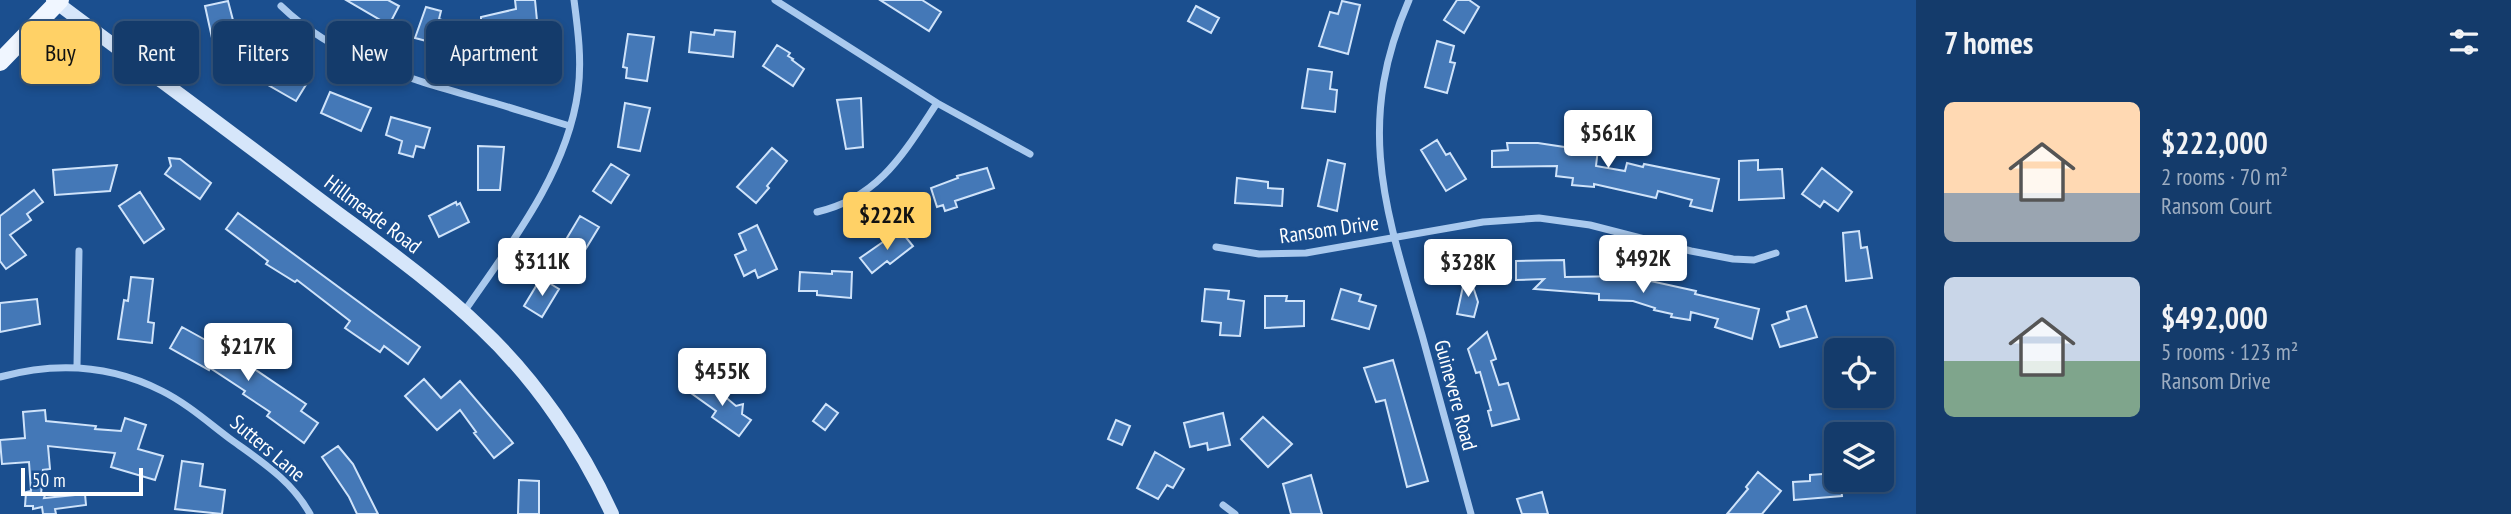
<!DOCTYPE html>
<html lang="en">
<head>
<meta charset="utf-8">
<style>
	:root { --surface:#143b6b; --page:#214673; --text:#f1f3f6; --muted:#9dadc1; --line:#33557e; --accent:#ffd166 }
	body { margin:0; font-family:"PT Sans Narrow",sans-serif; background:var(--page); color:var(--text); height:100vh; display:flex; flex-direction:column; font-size:26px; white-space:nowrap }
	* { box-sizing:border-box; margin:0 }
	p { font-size:23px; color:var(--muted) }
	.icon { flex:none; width:38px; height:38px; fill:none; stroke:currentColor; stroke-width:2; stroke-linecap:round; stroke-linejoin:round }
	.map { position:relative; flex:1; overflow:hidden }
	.side { display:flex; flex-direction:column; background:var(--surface); width:595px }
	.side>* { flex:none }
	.banner { position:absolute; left:21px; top:21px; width:665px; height:63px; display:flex; gap:14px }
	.tools { position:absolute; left:1824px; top:338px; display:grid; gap:14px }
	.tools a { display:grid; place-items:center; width:70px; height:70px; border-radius:10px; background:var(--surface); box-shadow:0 4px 10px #0003,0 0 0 2px var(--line); font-size:35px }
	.scale { position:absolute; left:21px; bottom:18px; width:122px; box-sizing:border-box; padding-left:7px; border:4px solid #fff; border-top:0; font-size:19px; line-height:24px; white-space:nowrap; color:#fff; -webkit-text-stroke:5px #1b4f8f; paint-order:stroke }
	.price { position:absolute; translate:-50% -60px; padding:0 16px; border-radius:7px; background:#fff; color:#222; font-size:23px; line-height:46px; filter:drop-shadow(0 2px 4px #0008) }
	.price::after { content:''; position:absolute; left:50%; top:42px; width:21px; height:16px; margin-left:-10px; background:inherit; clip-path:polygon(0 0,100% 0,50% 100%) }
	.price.current { background:var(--accent); color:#111 }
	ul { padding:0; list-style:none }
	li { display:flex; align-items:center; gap:21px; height:175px; padding:0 28px }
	li span { display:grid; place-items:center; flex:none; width:196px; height:140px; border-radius:10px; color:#555 }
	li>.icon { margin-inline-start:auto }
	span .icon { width:84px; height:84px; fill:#fffc; stroke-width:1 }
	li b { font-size:30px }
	h2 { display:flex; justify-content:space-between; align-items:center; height:84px; padding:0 28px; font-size:30px }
	.chip { padding:0 24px; border-radius:10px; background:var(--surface); box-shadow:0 4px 10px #0003,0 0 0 2px var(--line); font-size:24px; line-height:63px }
	.chip.current { background:var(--accent); color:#111 }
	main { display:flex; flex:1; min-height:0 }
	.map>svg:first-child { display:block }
</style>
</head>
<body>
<main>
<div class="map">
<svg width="1916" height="514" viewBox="0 0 1916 514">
	<rect width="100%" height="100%" fill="#1b4f8f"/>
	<path fill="#4478b7" stroke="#cfe3fa" stroke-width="2" d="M 346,0 L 388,0 L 399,6 L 389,25 Z
		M 515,0 L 535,0 L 539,41 L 542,41 L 545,61 L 494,66 L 491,38 L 484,38 L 481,33 L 481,17 L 516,9 Z
		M 880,0 L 922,0 L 941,12 L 929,31 Z
		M 1457,0 L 1469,0 L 1479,7 L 1464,33 L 1444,20 Z
		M 228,1 L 241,51 L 216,56 L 205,6 Z
		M 1342,1 L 1360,5 L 1348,54 L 1319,46 L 1330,12 L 1338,14 Z
		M 1196,6 L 1219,18 L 1211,33 L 1188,21 Z
		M 426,7 L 441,11 L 439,19 L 464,28 L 457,49 L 415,38 Z
		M 715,30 L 735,32 L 733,57 L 689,52 L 691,32 L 714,35 Z
		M 628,34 L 654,37 L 647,81 L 626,78 L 627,68 L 623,67 Z
		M 1437,41 L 1454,46 L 1450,62 L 1455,63 L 1447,93 L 1425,87 Z
		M 777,45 L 790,53 L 788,56 L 793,59 L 792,60 L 804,69 L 793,86 L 763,66 Z
		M 265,61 L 288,72 L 290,69 L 302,75 L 300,79 L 307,83 L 296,101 L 256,78 Z
		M 1308,69 L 1332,72 L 1330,89 L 1337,90 L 1335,112 L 1302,108 Z
		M 330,92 L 371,108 L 361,131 L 321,113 Z
		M 861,98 L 863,147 L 846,149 L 837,100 Z
		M 625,103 L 650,108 L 640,151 L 618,147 Z
		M 391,117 L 430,128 L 424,148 L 416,146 L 413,157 L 399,153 L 402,141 L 386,135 Z
		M 1582,120 L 1601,123 L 1596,166 L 1625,171 L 1627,163 L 1643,167 L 1644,164 L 1719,179 L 1712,211 L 1690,206 L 1692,200 L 1658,191 L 1656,198 L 1594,184 L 1594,187 L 1572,185 L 1573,178 L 1556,176 L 1557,166 L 1492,167 L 1492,151 L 1508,150 L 1507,143 L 1538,143 L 1578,149 Z
		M 1437,140 L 1446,155 L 1450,153 L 1466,179 L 1446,191 L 1421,150 Z
		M 478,146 L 504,147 L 500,190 L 478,190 Z
		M 772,148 L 787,161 L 767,186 L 769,188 L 756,203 L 737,187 Z
		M 169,158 L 180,159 L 211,183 L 200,199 L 165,174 L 171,166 Z
		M 1328,160 L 1345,164 L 1337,211 L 1318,206 Z
		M 1758,160 L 1758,170 L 1782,169 L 1784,198 L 1739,200 L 1739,161 Z
		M 611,164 L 629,175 L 611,203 L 593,191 Z
		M 117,165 L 110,191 L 55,195 L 53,170 Z
		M 987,168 L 994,188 L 955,201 L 957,207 L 945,211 L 943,205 L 937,207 L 931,188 L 958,178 L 957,176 Z
		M 1822,168 L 1852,192 L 1838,211 L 1824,201 L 1820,207 L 1802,194 Z
		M 1237,178 L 1268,182 L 1268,188 L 1283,189 L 1282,206 L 1235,203 Z
		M 34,190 L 43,202 L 27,214 L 31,220 L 10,235 L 26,255 L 6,269 L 0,261 L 0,216 Z
		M 140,192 L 164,229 L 144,243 L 119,206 Z
		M 456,202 L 457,205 L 460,203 L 469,222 L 439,237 L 429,216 Z
		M 238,213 L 420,347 L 408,364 L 384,346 L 380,352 L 345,328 L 350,321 L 297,280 L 295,282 L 266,264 L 268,261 L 226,229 Z
		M 580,216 L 599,227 L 582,255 L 577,253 L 572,262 L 558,253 Z
		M 757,225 L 777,269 L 758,278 L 755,270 L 744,276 L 735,255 L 746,250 L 739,234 Z
		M 900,230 L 913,246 L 890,264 L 887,261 L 872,273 L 860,258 Z
		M 1859,231 L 1861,248 L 1867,247 L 1872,278 L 1846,281 L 1843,233 Z
		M 1564,260 L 1565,277 L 1628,276 L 1696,291 L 1695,294 L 1759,309 L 1752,339 L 1715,327 L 1718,319 L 1691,312 L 1690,320 L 1671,317 L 1672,314 L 1654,310 L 1655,308 L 1633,301 L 1599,300 L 1599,294 L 1534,289 L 1544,279 L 1516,280 L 1516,261 Z
		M 1467,268 L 1478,302 L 1474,317 L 1457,314 Z
		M 832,271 L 852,272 L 851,298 L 817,295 L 817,291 L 799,291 L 800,272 L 832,274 Z
		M 131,277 L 153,279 L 148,322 L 154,323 L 152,343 L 118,339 L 124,300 L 128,301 Z
		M 541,278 L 559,289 L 542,317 L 524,306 Z
		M 1205,289 L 1229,291 L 1228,299 L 1244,301 L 1240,336 L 1220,335 L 1221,323 L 1202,321 Z
		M 1341,289 L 1361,295 L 1359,301 L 1376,306 L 1369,329 L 1332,319 Z
		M 1265,296 L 1287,296 L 1286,301 L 1304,301 L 1304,326 L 1265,328 Z
		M 37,299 L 40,324 L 0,332 L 0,303 Z
		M 1806,306 L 1817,337 L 1780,347 L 1772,325 L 1789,319 L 1787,312 Z
		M 182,327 L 238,358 L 306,404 L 301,411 L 318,423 L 304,443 L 267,416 L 270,412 L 243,394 L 245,391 L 210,368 L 209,370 L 170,348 Z
		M 1487,332 L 1496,359 L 1491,361 L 1499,385 L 1508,383 L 1519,419 L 1492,426 L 1488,411 L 1491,410 L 1480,372 L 1476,373 L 1468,349 Z
		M 1393,360 L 1428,481 L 1407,487 L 1385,400 L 1376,402 L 1364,368 Z
		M 703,378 L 736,406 L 743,404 L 742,414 L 751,420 L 739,436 L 712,417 L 716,411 L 691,393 Z
		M 424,379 L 441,398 L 460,381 L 513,443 L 494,458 L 474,433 L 476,432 L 460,410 L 437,430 L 405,396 Z
		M 826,404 L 838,413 L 825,430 L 813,421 Z
		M 45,410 L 46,421 L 96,426 L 95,429 L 121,431 L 125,418 L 146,425 L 138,449 L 163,456 L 155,480 L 111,467 L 115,453 L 48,446 L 50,469 L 43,470 L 41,495 L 45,495 L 44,498 L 85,494 L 86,505 L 55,509 L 56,514 L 43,514 L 42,507 L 33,509 L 33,506 L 25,506 L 26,492 L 31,491 L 29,462 L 2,464 L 0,440 L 25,438 L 23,412 Z
		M 1223,413 L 1230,445 L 1208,450 L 1207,443 L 1190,447 L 1184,423 Z
		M 1263,417 L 1292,444 L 1268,467 L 1241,439 Z
		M 1116,420 L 1130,426 L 1122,445 L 1108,439 Z
		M 338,446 L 353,464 L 378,514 L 357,514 L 349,497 L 322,457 Z
		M 1155,452 L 1184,469 L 1173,488 L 1167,485 L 1158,499 L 1137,488 Z
		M 182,461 L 203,464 L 200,486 L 225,490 L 222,514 L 175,509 Z
		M 1758,472 L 1781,491 L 1762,514 L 1727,514 L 1748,489 L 1746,487 Z
		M 1836,473 L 1836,480 L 1840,480 L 1842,496 L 1794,500 L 1793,482 L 1810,481 L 1810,475 Z
		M 1311,475 L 1322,514 L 1291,514 L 1283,484 Z
		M 519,480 L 539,481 L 539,514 L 518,514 Z
		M 1542,492 L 1548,514 L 1522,514 L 1517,499 Z"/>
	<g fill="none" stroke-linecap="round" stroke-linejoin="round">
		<path stroke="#a9c9ee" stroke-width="7" d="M 775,0 L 937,103 L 1030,154
			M 1409,0 C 1354,126 1386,211 1422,335 C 1438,395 1455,454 1471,514
			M 281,6 C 340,63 422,82 498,104 C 522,111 546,119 570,126
			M 817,212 C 879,198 904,153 937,103
			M 1216,247 L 1259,254 L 1306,253 L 1483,222 L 1539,218 L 1590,225 L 1691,251 L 1733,259 L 1754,260 L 1776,253
			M 464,312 C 510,245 567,173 578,91 C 582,61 578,30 574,0
			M 77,366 L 79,251
			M 0,377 C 55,362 111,365 162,391 C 188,404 210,424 233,441 C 262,462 292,481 310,514
			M 1223,505 L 1235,514"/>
		<path stroke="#d6e6fa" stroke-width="14" d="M 53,0 C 137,63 223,126 307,190 C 366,235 428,277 482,329 C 536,380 581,446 612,514"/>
		<path stroke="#f0f6ff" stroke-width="18" d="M 0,62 L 60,0"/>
	</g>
	<g text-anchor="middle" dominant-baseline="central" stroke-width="6" stroke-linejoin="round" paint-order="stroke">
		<g font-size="21" fill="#fff" stroke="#1b4f8f">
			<text transform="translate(373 214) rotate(37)">Hillmeade Road</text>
			<text transform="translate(1329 229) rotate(-8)">Ransom Drive</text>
			<text transform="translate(1456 395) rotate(75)">Guinevere Road</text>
			<text transform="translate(268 448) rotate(40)">Sutters Lane</text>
		</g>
	</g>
</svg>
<div class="tools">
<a><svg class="icon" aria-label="locate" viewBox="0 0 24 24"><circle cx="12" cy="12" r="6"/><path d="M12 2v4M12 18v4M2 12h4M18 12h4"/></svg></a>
<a><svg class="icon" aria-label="layers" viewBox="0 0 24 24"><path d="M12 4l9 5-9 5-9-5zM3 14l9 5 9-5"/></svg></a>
</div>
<div class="scale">50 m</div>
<b class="price" style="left:1608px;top:170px">$561K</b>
<b class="price current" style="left:887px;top:252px">$222K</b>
<b class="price" style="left:1643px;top:295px">$492K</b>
<b class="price" style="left:542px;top:298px">$311K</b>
<b class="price" style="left:1468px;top:299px">$328K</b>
<b class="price" style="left:248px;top:383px">$217K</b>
<b class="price" style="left:722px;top:408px">$455K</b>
<div class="banner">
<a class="chip current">Buy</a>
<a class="chip">Rent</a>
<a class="chip">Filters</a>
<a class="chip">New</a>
<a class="chip">Apartment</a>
</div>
</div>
<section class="side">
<h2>7 homes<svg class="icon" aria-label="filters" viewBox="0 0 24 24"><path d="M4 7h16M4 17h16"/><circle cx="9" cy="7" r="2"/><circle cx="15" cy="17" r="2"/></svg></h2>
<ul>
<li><span style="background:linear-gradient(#ffd9b3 65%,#9aa5b1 0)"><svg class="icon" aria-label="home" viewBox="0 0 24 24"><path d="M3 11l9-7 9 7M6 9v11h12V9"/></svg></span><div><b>$222,000</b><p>2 rooms · 70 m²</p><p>Ransom Court</p></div></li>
<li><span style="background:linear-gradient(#c9d6e8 60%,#7fa58c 0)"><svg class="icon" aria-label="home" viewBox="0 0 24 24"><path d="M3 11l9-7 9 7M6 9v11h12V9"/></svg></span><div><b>$492,000</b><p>5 rooms · 123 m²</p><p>Ransom Drive</p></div></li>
</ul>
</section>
</main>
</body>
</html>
